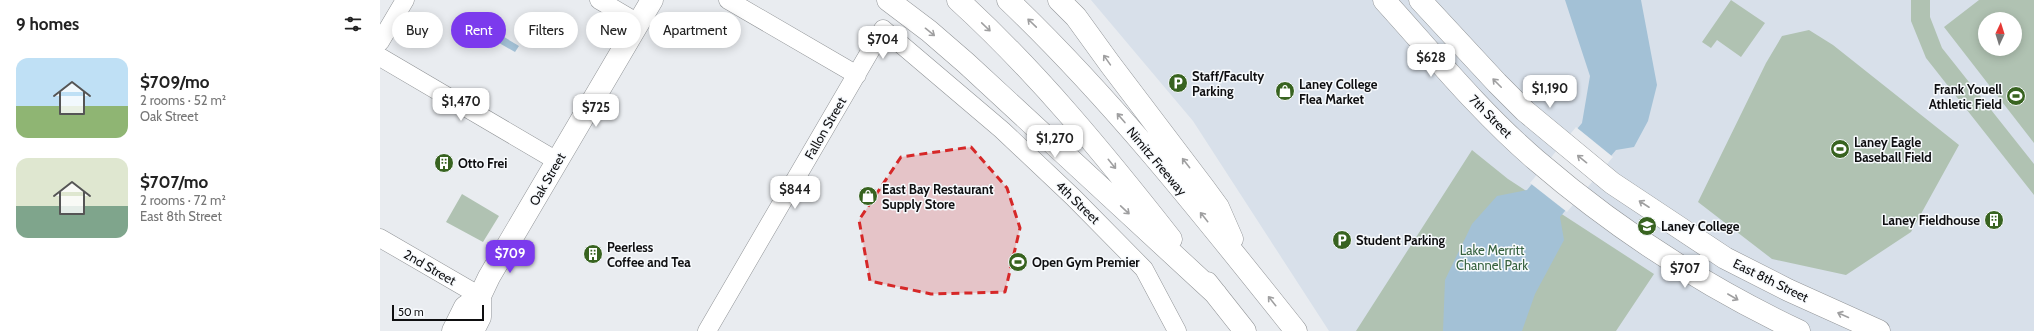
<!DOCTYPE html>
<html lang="en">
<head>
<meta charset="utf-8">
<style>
	:root { --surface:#fff; --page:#f2f2f2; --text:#222; --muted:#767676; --accent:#7c3aed }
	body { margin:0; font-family:Cabin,sans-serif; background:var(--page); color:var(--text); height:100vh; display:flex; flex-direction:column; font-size:15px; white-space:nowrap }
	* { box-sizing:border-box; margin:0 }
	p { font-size:13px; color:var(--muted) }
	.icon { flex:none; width:22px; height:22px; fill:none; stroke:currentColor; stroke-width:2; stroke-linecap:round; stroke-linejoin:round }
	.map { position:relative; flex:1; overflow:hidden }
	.panel { display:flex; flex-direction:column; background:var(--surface); width:380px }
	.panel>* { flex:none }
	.hud { position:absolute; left:12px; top:12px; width:380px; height:36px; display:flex; gap:8px }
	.needle { width:26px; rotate:4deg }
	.controls { position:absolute; left:1598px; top:12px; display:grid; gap:8px }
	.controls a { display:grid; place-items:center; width:44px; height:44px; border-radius:50%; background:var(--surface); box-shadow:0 2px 10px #0003; font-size:20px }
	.scale { position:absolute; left:12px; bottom:10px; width:92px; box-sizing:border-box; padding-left:4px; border:2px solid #0f0f11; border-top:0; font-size:11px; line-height:14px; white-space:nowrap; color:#0f0f11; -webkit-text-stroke:3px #f7fafd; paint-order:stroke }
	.price { position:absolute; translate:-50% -34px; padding:0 9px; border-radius:8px; background:#fff; color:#222; font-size:13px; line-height:26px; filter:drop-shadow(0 1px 2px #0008) }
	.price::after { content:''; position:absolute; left:50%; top:24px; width:12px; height:9px; margin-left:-6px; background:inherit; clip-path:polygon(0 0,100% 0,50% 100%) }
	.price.current { background:var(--accent); color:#fff }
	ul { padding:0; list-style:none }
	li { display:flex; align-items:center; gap:12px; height:100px; padding:0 16px }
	li span { display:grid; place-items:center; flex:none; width:112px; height:80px; border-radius:12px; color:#555 }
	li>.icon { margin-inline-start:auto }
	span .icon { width:48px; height:48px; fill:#fffc; stroke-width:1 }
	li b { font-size:17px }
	h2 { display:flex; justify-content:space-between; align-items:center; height:48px; padding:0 16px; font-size:17px }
	.chip { padding:0 14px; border-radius:18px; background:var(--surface); box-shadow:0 2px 10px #0003; font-size:14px; line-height:36px }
	.chip.current { background:var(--accent); color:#fff }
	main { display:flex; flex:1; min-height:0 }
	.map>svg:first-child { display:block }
</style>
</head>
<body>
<main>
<section class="panel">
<h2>9 homes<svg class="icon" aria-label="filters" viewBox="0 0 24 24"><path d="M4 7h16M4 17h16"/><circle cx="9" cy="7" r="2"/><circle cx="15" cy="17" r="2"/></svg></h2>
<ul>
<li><span style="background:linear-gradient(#bfe0f5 60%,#8fb573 0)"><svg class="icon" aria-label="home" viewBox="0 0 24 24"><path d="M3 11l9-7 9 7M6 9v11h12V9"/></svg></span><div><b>$709/mo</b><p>2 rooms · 52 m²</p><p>Oak Street</p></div></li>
<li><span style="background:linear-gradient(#dfe7d0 60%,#7fa58c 0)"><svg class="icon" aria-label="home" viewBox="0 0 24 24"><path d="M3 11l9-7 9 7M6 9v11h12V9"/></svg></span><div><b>$707/mo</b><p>2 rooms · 72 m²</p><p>East 8th Street</p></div></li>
</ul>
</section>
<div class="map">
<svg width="1654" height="331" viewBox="0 0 1654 331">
	<rect width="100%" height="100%" fill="#e9ecf0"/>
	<path fill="#d8e0ea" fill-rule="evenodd" d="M 711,0 L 1654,0 L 1654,331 L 949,331 L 813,121 ZM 1605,19 L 1635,19 L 1635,49 L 1605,49 Z"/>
	<path fill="#b0c2b2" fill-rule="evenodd" d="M 1351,0 L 1385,23 L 1361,57 L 1337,40 L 1331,48 L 1322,42 Z
		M 1531,0 L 1550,0 L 1550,17 L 1562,48 L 1654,164 L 1654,195 L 1546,58 L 1531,21 Z
		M 1599,0 L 1654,0 L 1654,143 L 1564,27 ZM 1605,19 L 1635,19 L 1635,49 L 1605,49 Z
		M 1429,30 L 1453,45 L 1579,145 L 1531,232 L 1466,275 L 1392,259 L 1318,202 L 1386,63 L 1402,36 Z
		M 1092,150 L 1128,179 L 1274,274 L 1236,331 L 976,331 Z
		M 82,194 L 119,216 L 103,242 L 66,222 Z"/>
	<path fill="#a3c1d6" d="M 1185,0 L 1261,0 L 1277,85 L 1268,121 L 1254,147 L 1236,150 L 1180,217 L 1184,240 L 1155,294 L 1142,331 L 1063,331 L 1065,280 L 1092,224 L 1117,196 L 1147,190 L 1202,123 L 1210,76 Z
		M 109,28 L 139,46 L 135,52 L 105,35 Z"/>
	<path fill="#e9ecf0" d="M 1196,127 L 1233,157 L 1187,212 L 1150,183 Z"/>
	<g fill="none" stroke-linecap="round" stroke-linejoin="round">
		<defs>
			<path id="minor" d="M 219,0 L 258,23
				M 348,0 L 477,75
				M 0,42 L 25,0
				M 0,57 L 177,161
				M 0,238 L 100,296
				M 327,331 L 503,29 L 622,130 L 693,197 L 764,269 L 797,331"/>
			<path id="major" d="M 1004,0 C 1053,54 1100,112 1156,160 C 1235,228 1324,286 1419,331
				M 1040,0 L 1117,83 L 1145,111 L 1232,183 L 1345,258 L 1408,290 L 1499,331
				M 73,331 L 85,307 L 100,296
				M 93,331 L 100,317 L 100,296 L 109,277 L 272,0"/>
			<path id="highway" d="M 508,0 L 549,31 L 586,63 L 836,294
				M 578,0 C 657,72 725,155 791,239
				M 628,0 C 734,101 825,217 916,331
				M 679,0 L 696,17 L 730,64 L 824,188 L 838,207 L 852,239
				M 827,283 L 865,331"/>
		</defs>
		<use href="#minor" stroke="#919497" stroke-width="19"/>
		<use href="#major" stroke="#919497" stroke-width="23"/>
		<use href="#highway" stroke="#919497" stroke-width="23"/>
		<use href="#minor" stroke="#fff" stroke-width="18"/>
		<use href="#major" stroke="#fff" stroke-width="22"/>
		<use href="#highway" stroke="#fff" stroke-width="22"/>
	</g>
	<defs><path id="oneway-shaft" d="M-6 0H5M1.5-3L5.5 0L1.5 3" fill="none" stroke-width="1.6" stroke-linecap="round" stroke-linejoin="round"/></defs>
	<g stroke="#9f9fa0">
		<use href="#oneway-shaft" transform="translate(652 23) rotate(-136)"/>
		<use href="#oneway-shaft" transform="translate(606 27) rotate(44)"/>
		<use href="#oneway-shaft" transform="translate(550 32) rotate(39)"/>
		<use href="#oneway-shaft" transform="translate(727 60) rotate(-125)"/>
		<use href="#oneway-shaft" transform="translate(1117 83) rotate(-135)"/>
		<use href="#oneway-shaft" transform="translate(741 118) rotate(-131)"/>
		<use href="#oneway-shaft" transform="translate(1202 159) rotate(-141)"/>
		<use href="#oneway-shaft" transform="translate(806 163) rotate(-128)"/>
		<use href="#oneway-shaft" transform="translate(732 164) rotate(51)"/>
		<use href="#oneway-shaft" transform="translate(1264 204) rotate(-147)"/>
		<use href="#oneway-shaft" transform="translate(745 210) rotate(43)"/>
		<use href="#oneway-shaft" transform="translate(824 217) rotate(-129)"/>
		<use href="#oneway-shaft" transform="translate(1353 297) rotate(30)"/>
		<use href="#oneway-shaft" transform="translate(892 301) rotate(-129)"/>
		<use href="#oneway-shaft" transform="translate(1463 315) rotate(-156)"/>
	</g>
	<path fill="#d62828" fill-opacity="0.2" stroke="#d62828" stroke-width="3" stroke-dasharray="8 5" stroke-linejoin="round" d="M 591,147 L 627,188 L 640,228 L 625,292 L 551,294 L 490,281 L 479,220 L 521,157 Z"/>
	<defs>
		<symbol id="parking-disc" viewBox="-11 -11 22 22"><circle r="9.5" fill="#386320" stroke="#f7fafd"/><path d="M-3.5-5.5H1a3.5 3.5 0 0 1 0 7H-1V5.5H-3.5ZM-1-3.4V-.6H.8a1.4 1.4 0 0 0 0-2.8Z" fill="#fff"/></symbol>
		<symbol id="shop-disc" viewBox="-11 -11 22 22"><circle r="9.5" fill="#386320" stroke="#f7fafd"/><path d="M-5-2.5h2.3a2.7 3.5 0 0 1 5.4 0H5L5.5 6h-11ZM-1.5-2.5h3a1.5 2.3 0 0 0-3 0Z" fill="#fff"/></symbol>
		<symbol id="stadium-disc" viewBox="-11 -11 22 22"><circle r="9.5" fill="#386320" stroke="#f7fafd"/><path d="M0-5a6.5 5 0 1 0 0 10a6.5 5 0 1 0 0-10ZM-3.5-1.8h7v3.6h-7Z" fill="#fff"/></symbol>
		<symbol id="building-disc" viewBox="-11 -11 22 22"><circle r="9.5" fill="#386320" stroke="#f7fafd"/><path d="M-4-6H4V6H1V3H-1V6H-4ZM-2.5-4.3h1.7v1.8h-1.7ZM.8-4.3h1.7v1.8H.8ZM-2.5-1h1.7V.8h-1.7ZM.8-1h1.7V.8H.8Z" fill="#fff"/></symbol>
		<symbol id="university-disc" viewBox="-11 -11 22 22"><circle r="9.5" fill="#386320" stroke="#f7fafd"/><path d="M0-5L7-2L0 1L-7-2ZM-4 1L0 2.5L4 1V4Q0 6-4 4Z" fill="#fff"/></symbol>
	</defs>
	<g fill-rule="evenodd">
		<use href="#parking-disc" x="787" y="72" width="22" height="22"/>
		<use href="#shop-disc" x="894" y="80" width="22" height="22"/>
		<use href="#stadium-disc" x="1625" y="85" width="22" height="22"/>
		<use href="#stadium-disc" x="1449" y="138" width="22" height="22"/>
		<use href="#building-disc" x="53" y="152" width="22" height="22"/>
		<use href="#shop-disc" x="477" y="185" width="22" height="22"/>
		<use href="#building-disc" x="1603" y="209" width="22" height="22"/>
		<use href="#university-disc" x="1256" y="215" width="22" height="22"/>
		<use href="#parking-disc" x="951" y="229" width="22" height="22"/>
		<use href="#building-disc" x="202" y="243" width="22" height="22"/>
		<use href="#stadium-disc" x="627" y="251" width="22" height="22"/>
	</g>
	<g text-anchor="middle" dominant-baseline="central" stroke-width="3" stroke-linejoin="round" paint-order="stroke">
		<g font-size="13" font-weight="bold" fill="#0f0f11" stroke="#f7fafd" text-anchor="start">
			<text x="812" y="76">Staff/Faculty<tspan x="812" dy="15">Parking</tspan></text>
			<text x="919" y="84">Laney College<tspan x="919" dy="15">Flea Market</tspan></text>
			<text x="1622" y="89" text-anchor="end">Frank Youell<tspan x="1622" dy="15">Athletic Field</tspan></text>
			<text x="1474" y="142">Laney Eagle<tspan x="1474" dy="15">Baseball Field</tspan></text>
			<text x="78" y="163">Otto Frei</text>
			<text x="502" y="189">East Bay Restaurant<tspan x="502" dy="15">Supply Store</tspan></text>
			<text x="1600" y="220" text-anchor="end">Laney Fieldhouse</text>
			<text x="1281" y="226">Laney College</text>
			<text x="976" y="240">Student Parking</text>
			<text x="227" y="247">Peerless<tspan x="227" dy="15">Coffee and Tea</tspan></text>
			<text x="652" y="262">Open Gym Premier</text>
		</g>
		<g font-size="13" fill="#0f0f11" stroke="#f7fafd">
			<text transform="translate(1111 116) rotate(45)">7th Street</text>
			<text transform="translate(445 128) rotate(-60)">Fallon Street</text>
			<text transform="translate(777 161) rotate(50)">Nimitz Freeway</text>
			<text transform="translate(167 179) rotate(-60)">Oak Street</text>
			<text transform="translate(698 202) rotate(44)">4th Street</text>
			<text transform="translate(50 267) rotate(30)">2nd Street</text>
			<text transform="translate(1391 280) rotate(26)">East 8th Street</text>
		</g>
		<g font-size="13" fill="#36623f" stroke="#f7fafd">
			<text x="1112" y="250">Lake Merritt<tspan x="1112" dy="15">Channel Park</tspan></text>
		</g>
	</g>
</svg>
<div class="controls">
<a><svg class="needle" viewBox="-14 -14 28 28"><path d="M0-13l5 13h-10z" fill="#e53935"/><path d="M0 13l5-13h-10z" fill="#767676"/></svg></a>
</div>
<div class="scale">50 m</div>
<b class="price" style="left:503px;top:60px">$704</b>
<b class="price" style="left:1051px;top:78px">$628</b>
<b class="price" style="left:1170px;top:109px">$1,190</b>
<b class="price" style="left:81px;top:122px">$1,470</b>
<b class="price" style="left:216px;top:128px">$725</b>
<b class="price" style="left:675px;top:159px">$1,270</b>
<b class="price" style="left:415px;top:210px">$844</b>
<b class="price current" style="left:130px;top:274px">$709</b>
<b class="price" style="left:1305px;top:289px">$707</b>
<div class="hud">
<a class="chip">Buy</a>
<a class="chip current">Rent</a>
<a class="chip">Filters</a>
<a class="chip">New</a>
<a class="chip">Apartment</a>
</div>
</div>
</main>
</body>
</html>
